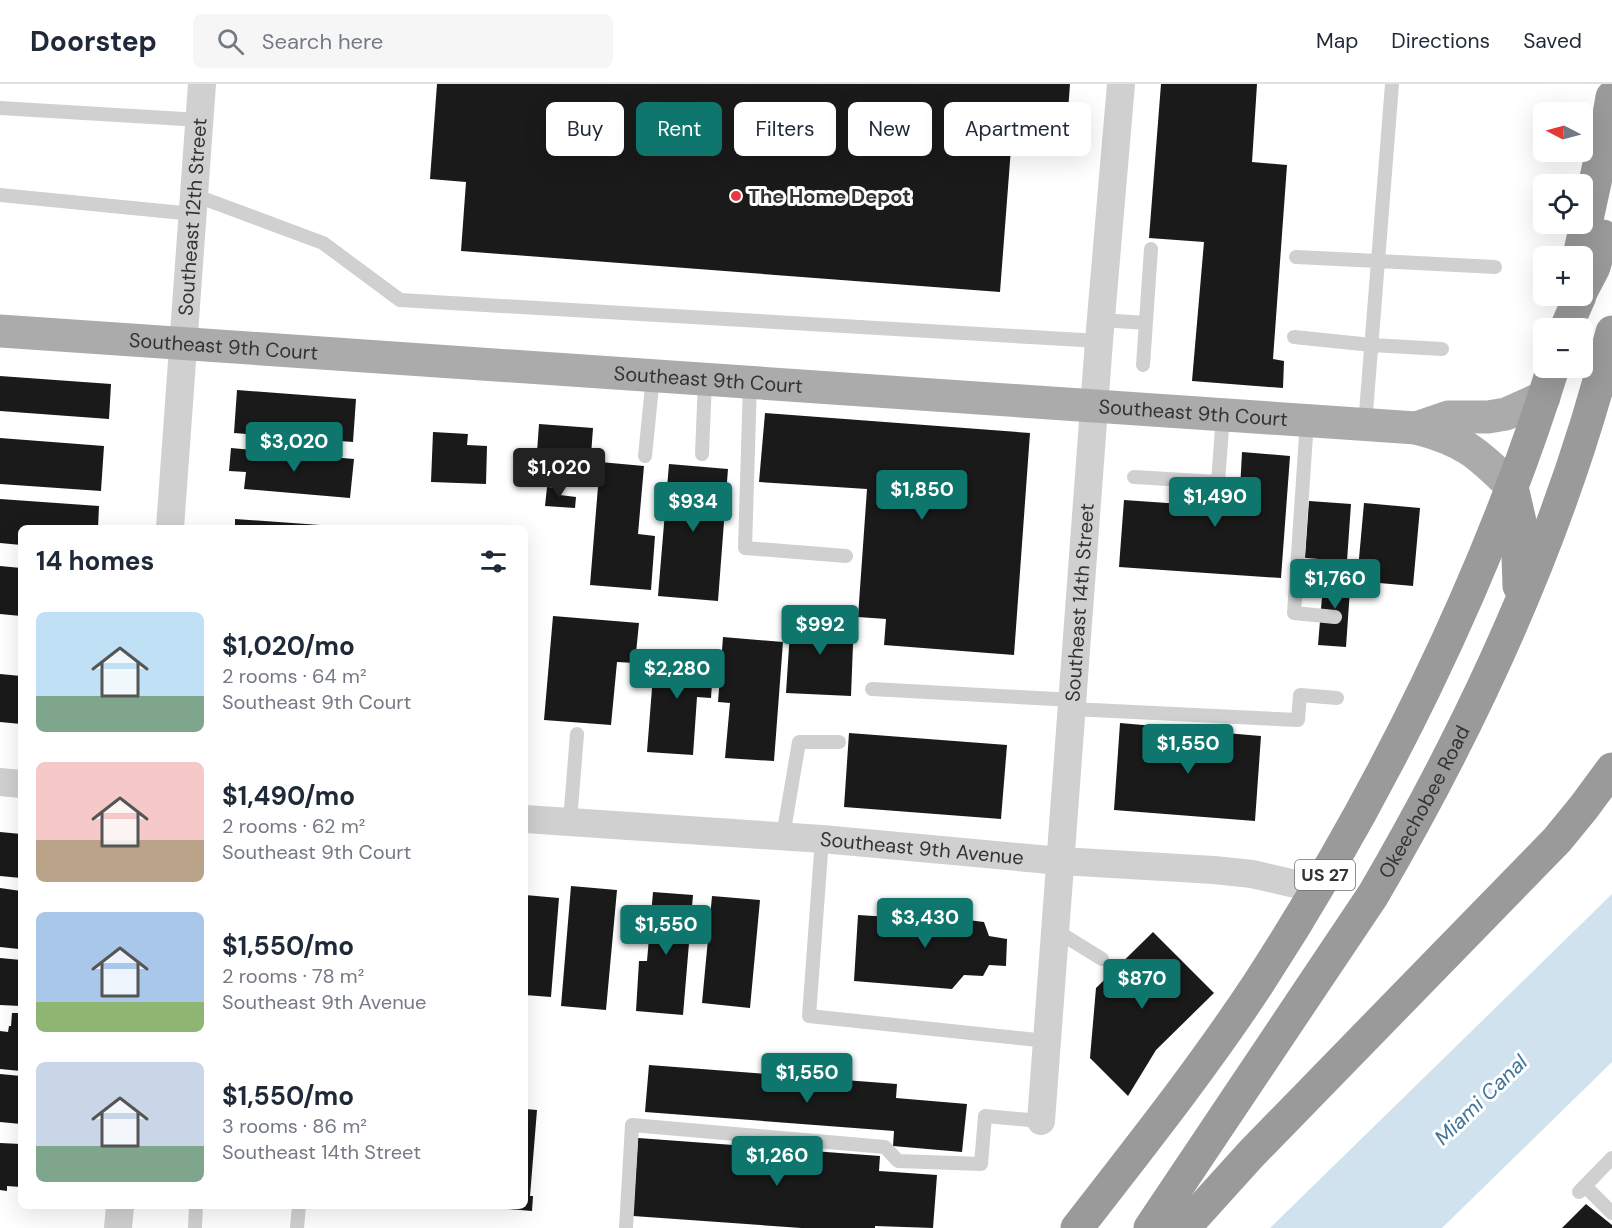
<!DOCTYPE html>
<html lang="en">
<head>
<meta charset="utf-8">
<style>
	:root { --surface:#fff; --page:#f6f6f7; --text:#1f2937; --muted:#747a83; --line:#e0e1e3; --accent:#0f766e }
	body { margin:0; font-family:"DM Sans",sans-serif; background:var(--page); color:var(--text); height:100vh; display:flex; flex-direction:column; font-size:22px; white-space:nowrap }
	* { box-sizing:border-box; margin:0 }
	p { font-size:20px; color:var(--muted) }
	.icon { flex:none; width:33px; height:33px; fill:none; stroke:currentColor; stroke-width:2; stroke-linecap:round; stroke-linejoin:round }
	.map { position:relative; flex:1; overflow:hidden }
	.panel { position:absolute; left:18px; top:441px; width:510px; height:684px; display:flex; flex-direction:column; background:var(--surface); border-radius:9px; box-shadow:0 6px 24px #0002 }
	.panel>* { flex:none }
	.top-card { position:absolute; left:546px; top:18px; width:570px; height:54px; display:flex; gap:12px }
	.needle { width:39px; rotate:276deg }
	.buttons { position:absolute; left:1533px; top:18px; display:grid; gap:12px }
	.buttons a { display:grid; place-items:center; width:60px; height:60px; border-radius:9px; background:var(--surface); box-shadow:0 6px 24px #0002; font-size:30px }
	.price { position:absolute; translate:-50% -51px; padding:0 14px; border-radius:6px; background:var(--accent); color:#fff; font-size:20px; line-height:39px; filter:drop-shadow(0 2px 3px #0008) }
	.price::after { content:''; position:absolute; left:50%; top:36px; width:18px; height:14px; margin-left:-9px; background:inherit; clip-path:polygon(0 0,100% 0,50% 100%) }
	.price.on { background:#222; color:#fff }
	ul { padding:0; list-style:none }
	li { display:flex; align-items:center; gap:18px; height:150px; padding:0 18px }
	li span { display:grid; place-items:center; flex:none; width:168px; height:120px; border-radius:9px; color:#555 }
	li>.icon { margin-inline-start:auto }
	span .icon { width:72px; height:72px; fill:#fffc; stroke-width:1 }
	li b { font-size:26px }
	h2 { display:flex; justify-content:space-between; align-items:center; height:72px; padding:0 18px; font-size:26px }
	.pill { padding:0 21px; border-radius:9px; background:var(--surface); box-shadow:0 6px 24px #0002; font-size:21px; line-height:54px }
	.pill.on { background:var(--accent); color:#fff }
	header { display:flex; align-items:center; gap:36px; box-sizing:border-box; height:84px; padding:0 30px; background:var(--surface); border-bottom:2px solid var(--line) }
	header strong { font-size:28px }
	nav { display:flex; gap:33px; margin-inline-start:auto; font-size:21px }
	.search { width:420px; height:54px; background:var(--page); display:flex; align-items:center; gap:15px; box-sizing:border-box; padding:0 21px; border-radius:9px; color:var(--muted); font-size:22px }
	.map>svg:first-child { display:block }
</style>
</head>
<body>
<header>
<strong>Doorstep</strong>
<div class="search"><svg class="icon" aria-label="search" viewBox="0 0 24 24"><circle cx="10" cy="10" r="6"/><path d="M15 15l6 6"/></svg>Search here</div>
<nav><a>Map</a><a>Directions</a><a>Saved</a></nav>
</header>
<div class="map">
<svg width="1612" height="1144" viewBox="0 0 1612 1144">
	<rect width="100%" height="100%" fill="#fff"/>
	<path fill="#cfe2ee" d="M 1612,810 L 1612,978 L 1442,1144 L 1270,1144 Z"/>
	<path fill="#1a1a1a" d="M 437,0 L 1070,0 L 1066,55 L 1012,51 L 1000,208 L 461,167 L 466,98 L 430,95 Z
		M 1161,0 L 1257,0 L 1252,78 L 1287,81 L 1273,275 L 1284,277 L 1283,304 L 1192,297 L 1204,158 L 1149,154 Z
		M 0,292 L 111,300 L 109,335 L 0,327 Z
		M 237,306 L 356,315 L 353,358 L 234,349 Z
		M 765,329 L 1030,349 L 1014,571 L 884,561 L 886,535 L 858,533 L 867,405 L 759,398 Z
		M 539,340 L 593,344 L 590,385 L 577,384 L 576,400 L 546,397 L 547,383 L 536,382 Z
		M 433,348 L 468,350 L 467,361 L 487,362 L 486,400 L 431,398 Z
		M 0,354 L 104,362 L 101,407 L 0,400 Z
		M 231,364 L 354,375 L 350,414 L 244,405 L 246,388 L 229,387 Z
		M 1242,368 L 1290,372 L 1281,494 L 1119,483 L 1124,416 L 1239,424 Z
		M 600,378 L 644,382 L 638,450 L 655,452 L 651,506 L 590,501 Z
		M 669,380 L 728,385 L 718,517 L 658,512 Z
		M 547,403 L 561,404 L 560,411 L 576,413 L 575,424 L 545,422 Z
		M 0,415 L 99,422 L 98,444 L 21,444 L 21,461 L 0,459 Z
		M 1309,417 L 1351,420 L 1347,477 L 1305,474 Z
		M 1364,419 L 1420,424 L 1413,502 L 1357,497 Z
		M 235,435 L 334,442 L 334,444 L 235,444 Z
		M 0,482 L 21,484 L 21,532 L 0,530 Z
		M 1324,489 L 1351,491 L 1346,563 L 1318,561 Z
		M 553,532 L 639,539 L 635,579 L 617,578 L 611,641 L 544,636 Z
		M 791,532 L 854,535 L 851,612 L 786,609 Z
		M 723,553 L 783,558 L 774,677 L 725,674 L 730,619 L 718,618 Z
		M 655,566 L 714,571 L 711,614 L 697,613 L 693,671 L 647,668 Z
		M 0,590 L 21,592 L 21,640 L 0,638 Z
		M 1120,639 L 1166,643 L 1164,673 L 1200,676 L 1202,647 L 1261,652 L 1255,737 L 1114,726 Z
		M 849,649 L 1007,661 L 1001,735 L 844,723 Z
		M 0,748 L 21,750 L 21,794 L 0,792 Z
		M 571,802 L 617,806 L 606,926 L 561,922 Z
		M 0,804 L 21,807 L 21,859 L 19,859 L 19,865 L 0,863 Z
		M 653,808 L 693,811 L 683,931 L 636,927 L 639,877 L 647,877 Z
		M 525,811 L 559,814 L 551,913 L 525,911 Z
		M 712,812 L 760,816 L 750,924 L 702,919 Z
		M 925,821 L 961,825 L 968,836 L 984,838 L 989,852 L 1007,855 L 1006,882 L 989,881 L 983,892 L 964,891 L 952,905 L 854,897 L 858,831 L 906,834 Z
		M 1153,848 L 1214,909 L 1156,966 L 1128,1012 L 1090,974 L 1096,904 Z
		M 0,874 L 21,876 L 21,922 L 0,921 Z
		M 12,929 L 21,929 L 21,987 L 0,985 L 0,947 L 8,948 L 9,942 L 11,942 Z
		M 649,981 L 897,1000 L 896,1014 L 967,1020 L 962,1068 L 893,1062 L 894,1047 L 645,1028 Z
		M 0,990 L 21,992 L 21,1040 L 0,1038 Z
		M 525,1025 L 537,1026 L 530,1112 L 533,1112 L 532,1127 L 495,1124 L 495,1122 L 525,1122 Z
		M 638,1054 L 880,1072 L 879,1087 L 937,1091 L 933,1144 L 875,1142 L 875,1144 L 801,1144 L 633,1132 Z
		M 0,1059 L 21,1060 L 21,1103 L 7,1102 L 7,1107 L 0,1106 Z
		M 1586,1120 L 1612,1141 L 1612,1144 L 1562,1144 Z"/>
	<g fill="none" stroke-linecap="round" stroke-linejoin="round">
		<path stroke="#d0d0d0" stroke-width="14" d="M 0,24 L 200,36
			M 0,111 L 193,130
			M 194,111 L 323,159 L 400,216 L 1099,257
			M 1296,173 L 1378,177 L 1392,0
			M 1101,236 L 1146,239
			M 1294,253 L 1372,261 L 1442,265
			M 1143,281 L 1151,165
			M 750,299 L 745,464 L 846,472
			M 1307,337 L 1294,529 L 1335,533
			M 1365,341 L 1378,177 L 1495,183
			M 702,370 L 705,296
			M 645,372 L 653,292
			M 1134,393 L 1218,398 L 1223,331
			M 872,605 L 1073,616
			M 1072,625 L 1298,636 L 1300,611 L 1337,614
			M 570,737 L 577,650
			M 783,752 L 799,658 L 839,658
			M 822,755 L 809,932 L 1047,957
			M 1055,846 L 1102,875
			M 1585,1102 L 1612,1129
			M 1579,1108 L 1612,1074
			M 195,1144 L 196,1122
			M 297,1144 L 299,1122
			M 626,1144 L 632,1041 L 885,1063 L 898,1077 L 981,1080 L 985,1032 L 1041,1037"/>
		<g stroke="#d0d0d0" stroke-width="28">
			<path id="s1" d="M 170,444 L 202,0"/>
			<path d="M 0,698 L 21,700"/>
			<path id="s2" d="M 525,735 L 822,755 L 1061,777 L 1214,786 L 1252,790 L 1317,805"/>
			<path id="s3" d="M 1041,1037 L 1099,257 L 1121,0"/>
			<path d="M 118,1144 L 120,1122"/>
		</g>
		<g stroke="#ababab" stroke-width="33">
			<path id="s4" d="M 0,247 L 1416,344 C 1463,356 1478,369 1512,403"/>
			<path d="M 1416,344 L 1448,333 L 1488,333 L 1506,330 L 1544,313"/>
		</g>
		<g stroke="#9a9a9a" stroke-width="33">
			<path d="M 1579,172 L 1606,48 L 1612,13"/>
			<path d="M 1582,206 L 1594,183 L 1603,152"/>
			<path d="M 1566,244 L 1580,212"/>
			<path d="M 1512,403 L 1521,442 L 1518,472 L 1519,502"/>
			<path d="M 1077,1144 C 1139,1064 1202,985 1258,900 C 1380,712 1486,498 1553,284"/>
			<path id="s5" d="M 1150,1144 L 1373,811 C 1476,635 1563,446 1612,248"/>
			<path d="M 1184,1144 L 1252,1069 L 1557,756 L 1584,723 L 1612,685"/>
		</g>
	</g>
	<circle fill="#e63946" stroke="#fff" stroke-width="2" cx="736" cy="112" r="6"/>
	<g text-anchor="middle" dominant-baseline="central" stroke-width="6" stroke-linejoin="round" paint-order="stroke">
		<rect fill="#fff" stroke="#707070" stroke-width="1.5" x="1295" y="776" width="60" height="30" rx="4.5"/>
		<g font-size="18" font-weight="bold" fill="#333">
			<text x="1325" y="791">US 27</text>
		</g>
		<g font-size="20" font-weight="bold" fill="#333" stroke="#fff" text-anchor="start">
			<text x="748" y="112">The Home Depot</text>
		</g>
		<g font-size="20" fill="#333" stroke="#fff">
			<text stroke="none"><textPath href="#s1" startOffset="312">Southeast 12th Street</textPath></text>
			<text stroke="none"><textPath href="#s4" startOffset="224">Southeast 9th Court</textPath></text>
			<text stroke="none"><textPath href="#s4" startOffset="710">Southeast 9th Court</textPath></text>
			<text stroke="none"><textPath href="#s4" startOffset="1196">Southeast 9th Court</textPath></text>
			<text stroke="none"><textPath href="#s3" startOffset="520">Southeast 14th Street</textPath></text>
			<text stroke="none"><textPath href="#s5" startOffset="507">Okeechobee Road</textPath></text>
			<text stroke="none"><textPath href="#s2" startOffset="398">Southeast 9th Avenue</textPath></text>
		</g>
		<g font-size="21" font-style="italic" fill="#3f7597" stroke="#fff">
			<text transform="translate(1481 1016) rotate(-44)">Miami Canal</text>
		</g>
	</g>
</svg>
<div class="buttons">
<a><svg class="needle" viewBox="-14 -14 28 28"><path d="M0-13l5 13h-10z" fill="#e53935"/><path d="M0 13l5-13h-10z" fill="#747a83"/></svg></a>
<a><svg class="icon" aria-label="locate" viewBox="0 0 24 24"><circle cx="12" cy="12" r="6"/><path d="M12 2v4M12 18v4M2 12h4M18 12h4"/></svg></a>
<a>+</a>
<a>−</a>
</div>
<b class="price" style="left:294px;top:389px">$3,020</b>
<b class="price on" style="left:559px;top:415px">$1,020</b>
<b class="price" style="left:922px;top:437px">$1,850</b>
<b class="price" style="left:1215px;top:444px">$1,490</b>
<b class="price" style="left:693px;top:449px">$934</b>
<b class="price" style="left:1335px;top:526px">$1,760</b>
<b class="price" style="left:820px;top:572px">$992</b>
<b class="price" style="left:677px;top:616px">$2,280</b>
<b class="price" style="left:1188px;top:691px">$1,550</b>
<b class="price" style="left:925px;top:865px">$3,430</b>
<b class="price" style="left:666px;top:872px">$1,550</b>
<b class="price" style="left:1142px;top:926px">$870</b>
<b class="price" style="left:807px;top:1020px">$1,550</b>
<b class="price" style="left:777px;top:1103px">$1,260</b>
<div class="top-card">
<a class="pill">Buy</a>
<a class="pill on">Rent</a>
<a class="pill">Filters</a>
<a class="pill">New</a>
<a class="pill">Apartment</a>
</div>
<section class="panel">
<h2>14 homes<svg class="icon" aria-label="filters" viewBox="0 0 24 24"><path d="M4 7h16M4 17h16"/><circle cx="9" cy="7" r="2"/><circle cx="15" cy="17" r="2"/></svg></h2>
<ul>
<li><span style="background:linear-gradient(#bfe0f5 70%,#7fa58c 0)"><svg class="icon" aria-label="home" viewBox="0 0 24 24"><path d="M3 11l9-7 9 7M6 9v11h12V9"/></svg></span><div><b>$1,020/mo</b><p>2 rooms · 64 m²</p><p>Southeast 9th Court</p></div></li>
<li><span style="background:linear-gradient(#f6c9c9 65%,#b9a48a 0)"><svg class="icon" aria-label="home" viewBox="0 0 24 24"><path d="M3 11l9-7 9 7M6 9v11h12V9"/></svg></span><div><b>$1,490/mo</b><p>2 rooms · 62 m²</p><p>Southeast 9th Court</p></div></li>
<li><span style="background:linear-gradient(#a9c7e8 75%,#8fb573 0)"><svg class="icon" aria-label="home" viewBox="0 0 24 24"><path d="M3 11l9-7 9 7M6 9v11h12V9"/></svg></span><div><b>$1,550/mo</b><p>2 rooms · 78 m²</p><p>Southeast 9th Avenue</p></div></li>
<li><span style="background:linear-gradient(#c9d6e8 70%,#7fa58c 0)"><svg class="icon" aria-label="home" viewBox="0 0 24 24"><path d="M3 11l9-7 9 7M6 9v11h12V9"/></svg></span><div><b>$1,550/mo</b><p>3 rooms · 86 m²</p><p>Southeast 14th Street</p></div></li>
</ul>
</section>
</div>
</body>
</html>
